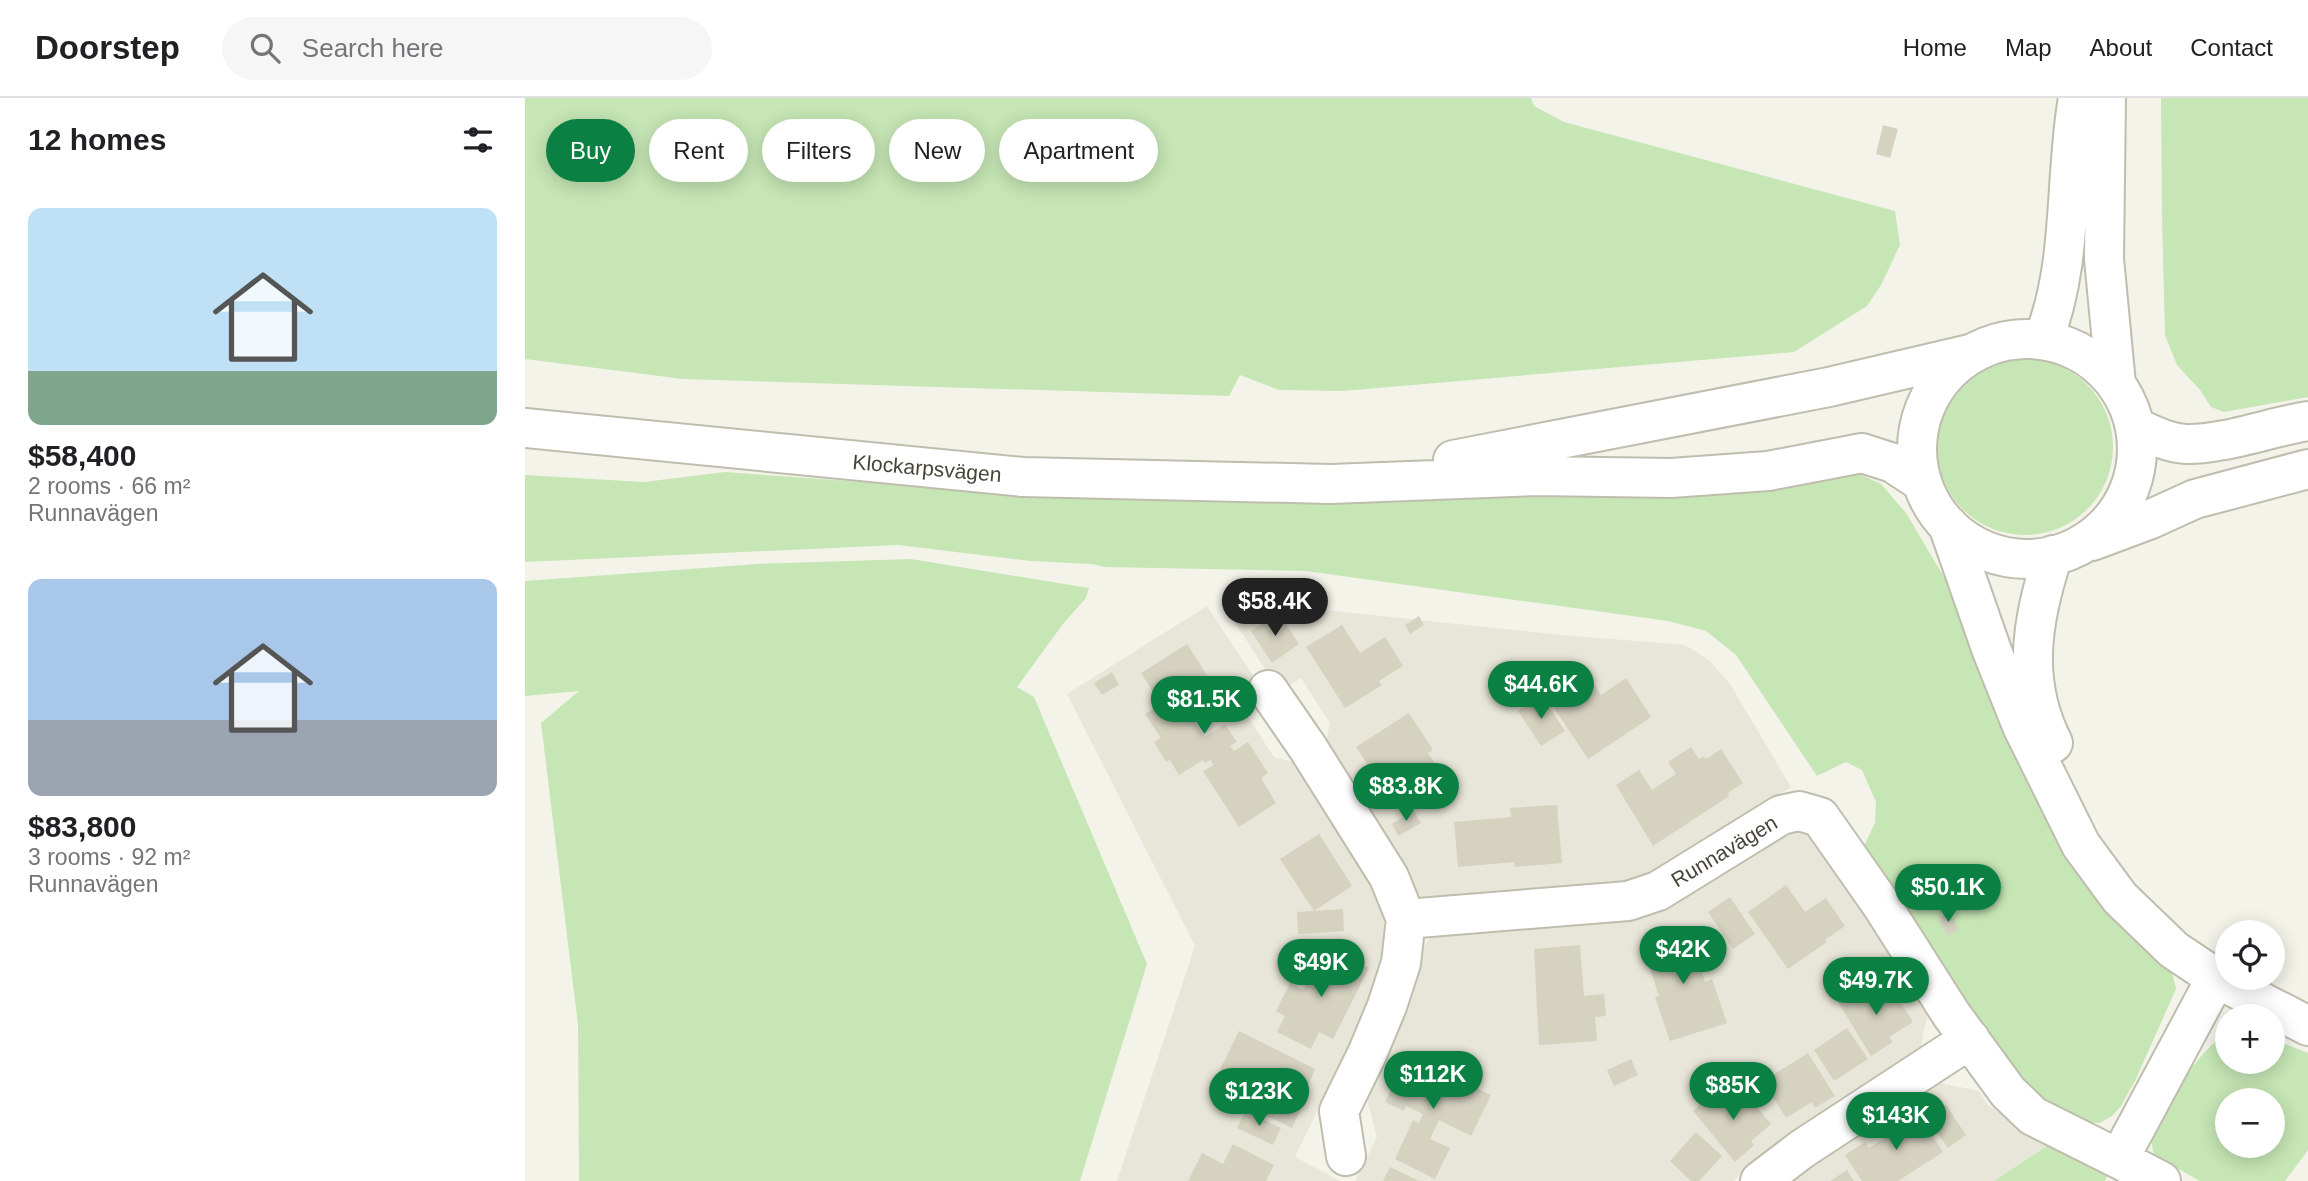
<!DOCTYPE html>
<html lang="en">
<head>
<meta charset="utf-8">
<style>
	:root { --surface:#fff; --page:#f6f6f6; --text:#202124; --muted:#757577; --line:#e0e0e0; --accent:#0b8043 }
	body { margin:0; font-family:Helvetica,sans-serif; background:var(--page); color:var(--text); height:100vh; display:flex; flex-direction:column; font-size:26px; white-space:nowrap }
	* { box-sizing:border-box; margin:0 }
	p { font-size:23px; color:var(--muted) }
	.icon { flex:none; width:38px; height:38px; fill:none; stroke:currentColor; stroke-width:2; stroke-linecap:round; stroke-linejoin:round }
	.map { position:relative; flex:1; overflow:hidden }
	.side { display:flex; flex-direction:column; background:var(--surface); width:525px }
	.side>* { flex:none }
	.hud { position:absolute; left:21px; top:21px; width:665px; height:63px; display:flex; gap:14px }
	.controls { position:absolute; left:1690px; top:822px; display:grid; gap:14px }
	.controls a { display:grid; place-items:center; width:70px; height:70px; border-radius:50%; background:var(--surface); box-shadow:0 4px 18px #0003; font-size:35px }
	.price { position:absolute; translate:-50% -60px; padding:0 16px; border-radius:24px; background:var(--accent); color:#fff; font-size:23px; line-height:46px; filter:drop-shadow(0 2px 4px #0008) }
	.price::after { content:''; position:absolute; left:50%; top:42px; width:21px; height:16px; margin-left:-10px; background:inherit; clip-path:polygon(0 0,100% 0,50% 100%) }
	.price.active { background:#222; color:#fff }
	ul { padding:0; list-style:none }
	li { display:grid; align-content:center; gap:14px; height:371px; padding:0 28px }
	li span { display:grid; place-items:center; height:217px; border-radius:14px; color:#555 }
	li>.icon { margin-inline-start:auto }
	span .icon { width:126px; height:126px; fill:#fffc; stroke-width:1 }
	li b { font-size:30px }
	h2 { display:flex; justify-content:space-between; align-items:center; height:84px; padding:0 28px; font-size:30px }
	.tag { padding:0 24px; border-radius:32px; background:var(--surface); box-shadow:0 4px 18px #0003; font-size:24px; line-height:63px }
	.tag.active { background:var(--accent); color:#fff }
	header { display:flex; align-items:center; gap:42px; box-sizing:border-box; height:98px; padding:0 35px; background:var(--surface); border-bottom:2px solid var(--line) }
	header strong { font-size:33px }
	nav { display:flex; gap:38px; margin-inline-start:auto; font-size:24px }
	.search { width:490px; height:63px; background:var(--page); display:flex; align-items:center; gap:18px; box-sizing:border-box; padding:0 24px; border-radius:38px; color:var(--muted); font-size:26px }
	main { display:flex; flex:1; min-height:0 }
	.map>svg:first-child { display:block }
</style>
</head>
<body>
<header>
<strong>Doorstep</strong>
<div class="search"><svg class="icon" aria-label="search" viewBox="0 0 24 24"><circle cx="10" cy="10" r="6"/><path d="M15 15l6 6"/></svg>Search here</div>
<nav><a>Home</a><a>Map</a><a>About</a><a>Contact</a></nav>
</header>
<main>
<section class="side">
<h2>12 homes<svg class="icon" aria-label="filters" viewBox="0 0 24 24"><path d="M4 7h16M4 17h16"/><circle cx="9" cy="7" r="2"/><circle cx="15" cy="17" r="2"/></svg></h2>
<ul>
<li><span style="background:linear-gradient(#bfe0f5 75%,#7fa58c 0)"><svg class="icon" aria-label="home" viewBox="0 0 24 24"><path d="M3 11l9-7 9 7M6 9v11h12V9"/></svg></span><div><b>$58,400</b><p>2 rooms · 66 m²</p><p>Runnavägen</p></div></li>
<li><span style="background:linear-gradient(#a9c7e8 65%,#9aa5b1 0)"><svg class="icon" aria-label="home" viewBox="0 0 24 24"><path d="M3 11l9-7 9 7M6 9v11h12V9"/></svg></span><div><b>$83,800</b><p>3 rooms · 92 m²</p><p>Runnavägen</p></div></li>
</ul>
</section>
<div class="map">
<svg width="1783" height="1083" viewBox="0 0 1783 1083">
	<rect width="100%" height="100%" fill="#f4f3ea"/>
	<path fill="#e8e6d8" d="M 695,501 L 1037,537 L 1160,547 L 1184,562 L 1205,586 L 1266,689 L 1134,775 L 1114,784 L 907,803 L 898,800 L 887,791 L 800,648 L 805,625 L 776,580 L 754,593 Z
		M 682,508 L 742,599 L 720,614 L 749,659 L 772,665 L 841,770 L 856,805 L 860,836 L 858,877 L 770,1059 L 815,1083 L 592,1083 L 670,848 L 542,596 Z
		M 1273,730 L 1291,743 L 1403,915 L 1393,961 L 1220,1072 L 1208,1083 L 830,1083 L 852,1039 L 839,991 L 894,855 L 907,837 L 1105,820 L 1264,732 Z
		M 1410,984 L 1454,993 L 1463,1007 L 1522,1048 L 1469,1083 L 1258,1083 Z"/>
	<path fill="#c6e6b5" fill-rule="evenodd" d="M 0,0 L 1006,0 L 1009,8 L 1039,24 L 1370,113 L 1375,147 L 1356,187 L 1342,208 L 1269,254 L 818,293 L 754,292 L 715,277 L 704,298 L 158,281 L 0,261 Z
		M 1636,0 L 1783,0 L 1783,299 L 1699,314 L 1686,309 L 1675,292 L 1652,267 L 1640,237 L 1637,119 Z
		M1412 349a88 88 0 1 1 176 0a88 88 0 1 1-176 0Z
		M 1328,373 L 1356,386 L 1381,415 L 1419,479 L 1581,808 L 1647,874 L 1651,891 L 1610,983 L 1596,1008 L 1587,1018 L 1575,1025 L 1559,1024 L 1532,1016 L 1496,989 L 1338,750 L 1350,725 L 1351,704 L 1337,672 L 1321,664 L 1292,678 L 1211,557 L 1181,533 L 1143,523 L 781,473 L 579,469 L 567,466 L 505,463 L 373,447 L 0,464 L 0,377 L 119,384 L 200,374 L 351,385 L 734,399 L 1047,399 L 1190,392 Z
		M 386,461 L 564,490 L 561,500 L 538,526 L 492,589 L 509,599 L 622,866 L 555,1083 L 54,1083 L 53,927 L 16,625 L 54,593 L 0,598 L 0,483 L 233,466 Z
		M 1703,933 L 1703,964 L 1748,964 L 1748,941 L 1783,955 L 1783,1052 L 1760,1083 L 1675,1083 L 1629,1057 L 1625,1038 C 1647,999 1667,960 1703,933 ZM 1703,1003 L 1748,1003 L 1748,1048 L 1703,1048 Z
		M 1522,1048 L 1582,1078 L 1580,1083 L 1469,1083 Z"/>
	<path fill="#d5d2c0" d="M 1358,27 L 1373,31 L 1365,60 L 1351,56 Z
		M 754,515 L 774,546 L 747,565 L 726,533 Z
		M 894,518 L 899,527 L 885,536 L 880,527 Z
		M 817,527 L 835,555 L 860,539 L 878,568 L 854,583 L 857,587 L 820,610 L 781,549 Z
		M 662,546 L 699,604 L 669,623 L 680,639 L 700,626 L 712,644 L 705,648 L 709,653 L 723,644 L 743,675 L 736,680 L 751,705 L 714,729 L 678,673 L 689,667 L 685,662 L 680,665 L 678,662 L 654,677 L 645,662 L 641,664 L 629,644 L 636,640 L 620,616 L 636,606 L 616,575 Z
		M 587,574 L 594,587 L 577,597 L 569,585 Z
		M 1062,576 L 1076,597 L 1101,580 L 1126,619 L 1063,661 L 1024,602 Z
		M 1016,597 L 1040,633 L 1016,648 L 993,613 Z
		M 884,615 L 908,652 L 903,655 L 919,679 L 885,701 L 870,676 L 855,685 L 831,649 Z
		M 1166,649 L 1174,661 L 1179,658 L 1181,661 L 1196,651 L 1218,685 L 1203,695 L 1204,698 L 1128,748 L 1091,687 L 1114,672 L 1127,692 L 1151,676 L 1143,664 Z
		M 1032,707 L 1037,765 L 990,769 L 989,764 L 933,769 L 929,724 L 986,719 L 985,710 Z
		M 889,713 L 896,725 L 873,738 L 867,726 Z
		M 794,736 L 827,788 L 789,813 L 755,761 Z
		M 1261,787 L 1280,814 L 1301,800 L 1320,828 L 1300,842 L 1302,844 L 1263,871 L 1223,814 Z
		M 1205,799 L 1230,836 L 1208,851 L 1183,814 Z
		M 818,811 L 819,833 L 773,836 L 772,814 Z
		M 1423,814 L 1434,831 L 1423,838 L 1412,821 Z
		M 1162,829 L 1180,884 L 1187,881 L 1202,925 L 1145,943 L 1130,899 L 1134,898 L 1123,865 L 1126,863 L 1120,843 Z
		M 1055,847 L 1059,898 L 1079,896 L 1081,918 L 1070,919 L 1072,943 L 1014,947 L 1009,851 Z
		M 800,848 L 844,870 L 808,941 L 794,934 L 786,951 L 752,934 L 760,918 L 751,913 L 765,885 L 778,892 Z
		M 1364,887 L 1388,924 L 1364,939 L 1368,944 L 1346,958 L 1313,904 L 1333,891 L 1338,899 L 1355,888 L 1357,892 Z
		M 1322,930 L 1343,961 L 1309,983 L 1289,952 Z
		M 714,933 L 790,971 L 782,990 L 785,991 L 767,1030 L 686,990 Z
		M 1283,955 L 1310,998 L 1290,1010 L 1287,1004 L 1261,1020 L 1238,983 Z
		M 886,959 L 966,997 L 946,1038 L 914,1022 L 905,1041 L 925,1050 L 910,1081 L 870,1061 L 888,1022 L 894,1025 L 898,1016 L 881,1008 L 879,1013 L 860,1004 L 870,983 L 863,980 L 872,962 L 882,967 Z
		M 1106,961 L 1113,977 L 1089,988 L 1082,972 Z
		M 1218,992 L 1246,1026 L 1226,1043 L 1229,1047 L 1210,1064 L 1168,1013 L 1187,997 L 1194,1006 L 1208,994 L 1211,998 Z
		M 1421,1007 L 1441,1037 L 1423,1050 L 1402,1020 Z
		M 1391,1011 L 1418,1054 L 1373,1083 L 1337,1083 L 1320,1057 L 1340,1044 L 1344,1050 L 1374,1031 L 1370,1025 Z
		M 721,1013 L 756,1030 L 748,1047 L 712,1030 Z
		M 1171,1034 L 1197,1058 L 1174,1083 L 1166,1083 L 1145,1063 Z
		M 708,1046 L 749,1067 L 741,1083 L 663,1083 L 677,1055 L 698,1066 Z
		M 865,1069 L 894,1083 L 858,1083 Z
		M 1322,1072 L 1329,1083 L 1305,1083 Z"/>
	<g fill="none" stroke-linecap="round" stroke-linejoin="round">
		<defs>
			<path id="minor" d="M 1581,0 L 1579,161 L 1591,286
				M1392 351a110 110 0 1 1 220 0a110 110 0 1 1-220 0Z
				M 1518,242 C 1549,165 1539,80 1553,0
				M 1610,329 C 1626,336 1642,345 1661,346 C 1697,347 1746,329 1783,323
				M 0,330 L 498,379 L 806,386 L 1012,378 L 1146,380 L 1243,373 L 1337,355 L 1368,365 L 1397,384
				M 928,362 L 1304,289 L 1445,256
				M 1423,427 L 1467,553 L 1497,628 L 1556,747 L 1595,800 L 1649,852 L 1691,880 L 1783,928
				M 1567,443 L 1626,421 L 1670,401 L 1783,371
				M 743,592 L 783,650 L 864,779 L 881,821 L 1103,803 L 1133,793 L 1256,717 L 1274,713 L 1295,719 L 1356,806 L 1426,916 L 1483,994 L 1508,1018 L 1594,1061 L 1691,880
				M 1528,645 C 1496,582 1507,521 1528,457
				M 821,1058 L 814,1013 L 842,956 L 862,908 L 876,865 L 881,821
				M 1594,1061 L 1636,1083
				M 1235,1083 L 1277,1051 L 1445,941"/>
		</defs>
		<use href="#minor" stroke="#bfbdad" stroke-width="42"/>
		<use href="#minor" stroke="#fff" stroke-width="38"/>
	</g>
	<g text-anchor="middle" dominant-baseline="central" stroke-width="7" stroke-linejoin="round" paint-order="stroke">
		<g font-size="21" fill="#484538" stroke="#fff">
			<text transform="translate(402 370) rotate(5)">Klockarpsvägen</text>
			<text transform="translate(1199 753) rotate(-31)">Runnavägen</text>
		</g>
	</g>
</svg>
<div class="controls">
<a><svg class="icon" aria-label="locate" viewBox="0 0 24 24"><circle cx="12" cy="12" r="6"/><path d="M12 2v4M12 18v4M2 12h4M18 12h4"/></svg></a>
<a>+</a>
<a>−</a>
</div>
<b class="price active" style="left:750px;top:540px">$58.4K</b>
<b class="price" style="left:1016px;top:623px">$44.6K</b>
<b class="price" style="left:679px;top:638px">$81.5K</b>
<b class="price" style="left:881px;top:725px">$83.8K</b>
<b class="price" style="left:1423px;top:826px">$50.1K</b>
<b class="price" style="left:1158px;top:888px">$42K</b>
<b class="price" style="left:796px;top:901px">$49K</b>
<b class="price" style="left:1351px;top:919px">$49.7K</b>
<b class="price" style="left:908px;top:1013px">$112K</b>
<b class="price" style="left:1208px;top:1024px">$85K</b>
<b class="price" style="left:734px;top:1030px">$123K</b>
<b class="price" style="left:1371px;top:1054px">$143K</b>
<div class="hud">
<a class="tag active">Buy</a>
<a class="tag">Rent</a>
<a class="tag">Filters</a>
<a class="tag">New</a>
<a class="tag">Apartment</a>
</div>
</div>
</main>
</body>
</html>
